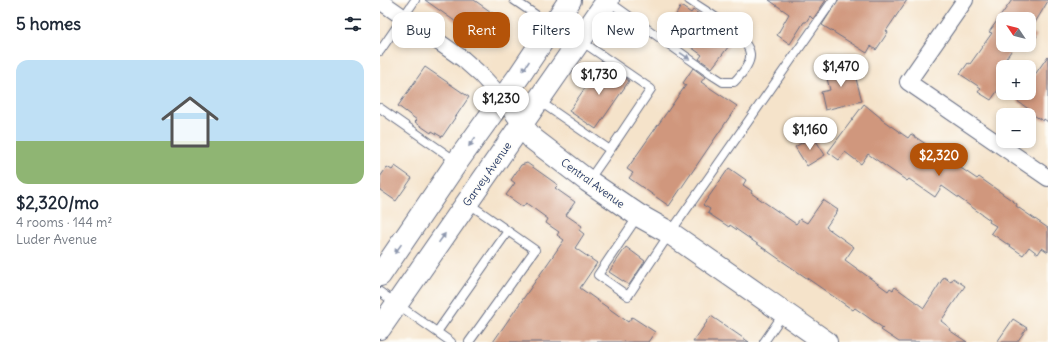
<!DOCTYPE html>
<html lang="en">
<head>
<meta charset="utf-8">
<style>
	:root { --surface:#fff; --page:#f6f6f7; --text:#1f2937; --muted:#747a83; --line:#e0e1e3; --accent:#b45309 }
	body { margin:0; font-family:Delius,sans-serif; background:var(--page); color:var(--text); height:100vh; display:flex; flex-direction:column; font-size:15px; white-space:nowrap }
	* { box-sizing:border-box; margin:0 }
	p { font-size:13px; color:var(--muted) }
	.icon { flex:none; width:22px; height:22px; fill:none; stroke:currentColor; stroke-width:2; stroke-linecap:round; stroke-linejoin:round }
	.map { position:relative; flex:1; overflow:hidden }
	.details { display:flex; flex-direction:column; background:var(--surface); width:380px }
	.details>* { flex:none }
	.guide { position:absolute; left:12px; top:12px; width:380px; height:36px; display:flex; gap:8px }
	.needle { width:26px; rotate:305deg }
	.fabs { position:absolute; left:616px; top:12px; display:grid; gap:8px }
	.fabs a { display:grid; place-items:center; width:40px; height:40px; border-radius:8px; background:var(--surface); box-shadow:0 2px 6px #0003; font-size:20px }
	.price { position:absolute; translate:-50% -34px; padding:0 9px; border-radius:14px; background:#fff; color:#222; font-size:13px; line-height:26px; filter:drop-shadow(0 1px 2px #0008) }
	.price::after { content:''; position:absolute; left:50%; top:24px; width:12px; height:9px; margin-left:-6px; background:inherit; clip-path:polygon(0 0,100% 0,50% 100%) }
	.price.current { background:var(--accent); color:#fff }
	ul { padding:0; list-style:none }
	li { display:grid; align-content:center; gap:8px; height:212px; padding:0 16px }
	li+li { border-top:1px solid var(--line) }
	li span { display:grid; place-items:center; height:124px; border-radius:12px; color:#555 }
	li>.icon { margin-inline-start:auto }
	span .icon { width:72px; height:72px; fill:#fffc; stroke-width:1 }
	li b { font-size:17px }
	h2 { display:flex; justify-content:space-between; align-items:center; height:48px; padding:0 16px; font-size:17px }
	.pill { padding:0 14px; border-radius:12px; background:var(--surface); box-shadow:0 2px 6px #0003; font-size:14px; line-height:36px }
	.pill.current { background:var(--accent); color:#fff }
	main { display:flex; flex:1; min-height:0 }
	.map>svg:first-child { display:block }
</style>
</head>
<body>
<main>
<section class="details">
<h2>5 homes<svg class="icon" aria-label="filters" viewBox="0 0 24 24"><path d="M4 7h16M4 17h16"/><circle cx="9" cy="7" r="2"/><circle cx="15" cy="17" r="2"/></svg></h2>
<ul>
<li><span style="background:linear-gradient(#bfe0f5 65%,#8fb573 0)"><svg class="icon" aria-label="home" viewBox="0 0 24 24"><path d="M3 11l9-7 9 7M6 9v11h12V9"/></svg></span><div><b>$2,320/mo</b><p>4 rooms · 144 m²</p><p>Luder Avenue</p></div></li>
</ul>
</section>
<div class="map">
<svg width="668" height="342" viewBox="0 0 668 342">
	<rect width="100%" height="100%" fill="#fdfcf7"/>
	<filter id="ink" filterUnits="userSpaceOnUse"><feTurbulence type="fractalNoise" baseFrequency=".025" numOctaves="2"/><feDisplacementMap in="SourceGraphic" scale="8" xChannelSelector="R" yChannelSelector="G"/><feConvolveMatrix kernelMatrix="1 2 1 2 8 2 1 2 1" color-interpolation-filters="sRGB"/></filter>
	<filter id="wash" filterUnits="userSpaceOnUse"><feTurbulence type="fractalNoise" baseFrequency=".012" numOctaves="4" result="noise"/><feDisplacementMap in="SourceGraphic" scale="16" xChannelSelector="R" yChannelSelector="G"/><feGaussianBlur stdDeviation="0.9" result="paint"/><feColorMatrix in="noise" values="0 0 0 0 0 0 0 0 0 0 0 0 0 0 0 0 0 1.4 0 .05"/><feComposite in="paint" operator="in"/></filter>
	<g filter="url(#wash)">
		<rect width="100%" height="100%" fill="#f5e3ca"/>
		<g id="blocks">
			<path fill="#d0977d" d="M 45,0 L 94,0 L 124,21 L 114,37 L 108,33 L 103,41 Z
				M 389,0 L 446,0 L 433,19 L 430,16 L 426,22 L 424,22 L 410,44 L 397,35 L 409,14 Z
				M 458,0 L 527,0 L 506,31 L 508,32 L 496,50 L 491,46 L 487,53 L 442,25 Z
				M 632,0 L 668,0 L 668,1 L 650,31 L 657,36 L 649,47 L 646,45 L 649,45 L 649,19 L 623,19 L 623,45 L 635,45 L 617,72 L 623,76 L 623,83 L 611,100 L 598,92 L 601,88 L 580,74 L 588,63 L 590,64 L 612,33 L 609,32 Z
				M 301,6 L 311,13 L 313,10 L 326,19 L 327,18 L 331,21 L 348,34 L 346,37 L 352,42 L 332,68 L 319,59 L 322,55 L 287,30 Z
				M 668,56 L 668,122 L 664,119 L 663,121 L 652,114 L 653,112 L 637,101 L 642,93 L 649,93 L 649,83 Z
				M 223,62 L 249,81 L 216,129 L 189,111 Z
				M 472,64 L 482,101 L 445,110 L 441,92 L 450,90 L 445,71 Z
				M 45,67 L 89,97 L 62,137 L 52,131 L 51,133 L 35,122 L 37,120 L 18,106 Z
				M 313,68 L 325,77 L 321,82 L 357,106 L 289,206 L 249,178 L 253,173 L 247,169 L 306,85 L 303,83 Z
				M 484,104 L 501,118 L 501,119 L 528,138 L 531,134 L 597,179 L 599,177 L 637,204 L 636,206 L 668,228 L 668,252 L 662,248 L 658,254 L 649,247 L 643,255 L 611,233 L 616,226 L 609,222 L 610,220 L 562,186 L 555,197 L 529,179 L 527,181 L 488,154 L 481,164 L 465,152 L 459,160 L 448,152 Z
				M 433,136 L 445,155 L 427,166 L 415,147 Z
				M 147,163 L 178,185 L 175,188 L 195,202 L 186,215 L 202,226 L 199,230 L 204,234 L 195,248 L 217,263 L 200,288 L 248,322 L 252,317 L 275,332 L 268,342 L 113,342 L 184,240 L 177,235 L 179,232 L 166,223 L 168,219 L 146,203 L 143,207 L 126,195 L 135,183 L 131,180 L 141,165 Z
				M 15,166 L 32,178 L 16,201 L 0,190 L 0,177 L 7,167 L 12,170 Z
				M 349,168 L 366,180 L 363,185 L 372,191 L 371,193 L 416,224 L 420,219 L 427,223 L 443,200 L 458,210 L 446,227 L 474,247 L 465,260 L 508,291 L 510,288 L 513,290 L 515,287 L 544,308 L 564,277 L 571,282 L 573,278 L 585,286 L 561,321 L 570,328 L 569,330 L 587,342 L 519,342 L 501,330 L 503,328 L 475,308 L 473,310 L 350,225 L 349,227 L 328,213 L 330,209 L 323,205 Z
				M 246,247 L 265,261 L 249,285 L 229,272 Z
				M 331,316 L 369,342 L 313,342 Z
				M 633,319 L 647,328 L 637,342 L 617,342 Z"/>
		</g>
	</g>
	<g filter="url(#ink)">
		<use href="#blocks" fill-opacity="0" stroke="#676e84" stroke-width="1"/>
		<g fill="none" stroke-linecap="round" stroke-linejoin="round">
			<defs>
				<path id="lane" d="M 134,0 L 172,26
					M 228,1 L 332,75 L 343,82 L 354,82 C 360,76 371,64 370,54 C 368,35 324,10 309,0
					M 0,51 L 35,0
					M 159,101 L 230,150 L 271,89 L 201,41
					M 0,108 L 76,161
					M 209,180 L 230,150
					M 88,203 L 155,250 L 89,342
					M 258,216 L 218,275 L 248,296 L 290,233 L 453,0
					M 0,292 L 71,342
					M 57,332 L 128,231
					M 384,342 L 404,313"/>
				<path id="street" d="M 585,0 L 528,82 L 668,178
					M 0,1 L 83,59 L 101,75 L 123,99 L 141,125"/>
				<path id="secondary" d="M 141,125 L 153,139 L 208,181 L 258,215 L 290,233 L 446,342"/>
				<path id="primary" d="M 0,275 L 77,162 L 139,76 L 190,0
					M 0,328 L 228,0"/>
			</defs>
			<use href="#lane" stroke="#676e84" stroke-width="10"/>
			<use href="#street" stroke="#676e84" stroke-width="18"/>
			<use href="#secondary" stroke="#676e84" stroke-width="24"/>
			<use href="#primary" stroke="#676e84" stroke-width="24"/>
			<use href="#lane" stroke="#fff" stroke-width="8"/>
			<use href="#street" stroke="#fff" stroke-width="16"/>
			<use href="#secondary" stroke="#fff" stroke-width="22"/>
			<use href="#primary" stroke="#fff" stroke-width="22"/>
		</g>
		<defs><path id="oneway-solid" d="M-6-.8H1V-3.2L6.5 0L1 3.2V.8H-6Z"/></defs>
		<g fill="#8d97ae">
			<use href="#oneway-solid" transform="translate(305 56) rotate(35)"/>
			<use href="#oneway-solid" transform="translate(146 66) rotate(124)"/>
			<use href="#oneway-solid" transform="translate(92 142) rotate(126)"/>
			<use href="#oneway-solid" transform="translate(62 238) rotate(-55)"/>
			<use href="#oneway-solid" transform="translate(18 249) rotate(125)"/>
		</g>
	</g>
	<g text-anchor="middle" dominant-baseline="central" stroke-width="3" stroke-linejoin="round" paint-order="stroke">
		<g font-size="11" fill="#1b2f5e" stroke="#fdfcf7">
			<text transform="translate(107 174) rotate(-55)">Garvey Avenue</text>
			<text transform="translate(213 183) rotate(36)">Central Avenue</text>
		</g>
	</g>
</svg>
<div class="fabs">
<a><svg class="needle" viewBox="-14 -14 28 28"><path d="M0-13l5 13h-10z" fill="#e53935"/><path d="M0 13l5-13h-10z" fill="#747a83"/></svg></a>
<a>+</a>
<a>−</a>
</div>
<b class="price" style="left:461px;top:88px">$1,470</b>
<b class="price" style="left:219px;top:96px">$1,730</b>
<b class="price" style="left:121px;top:120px">$1,230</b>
<b class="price" style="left:430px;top:151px">$1,160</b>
<b class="price current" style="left:559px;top:177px">$2,320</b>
<div class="guide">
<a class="pill">Buy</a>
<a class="pill current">Rent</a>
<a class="pill">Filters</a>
<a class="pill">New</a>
<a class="pill">Apartment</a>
</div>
</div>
</main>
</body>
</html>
